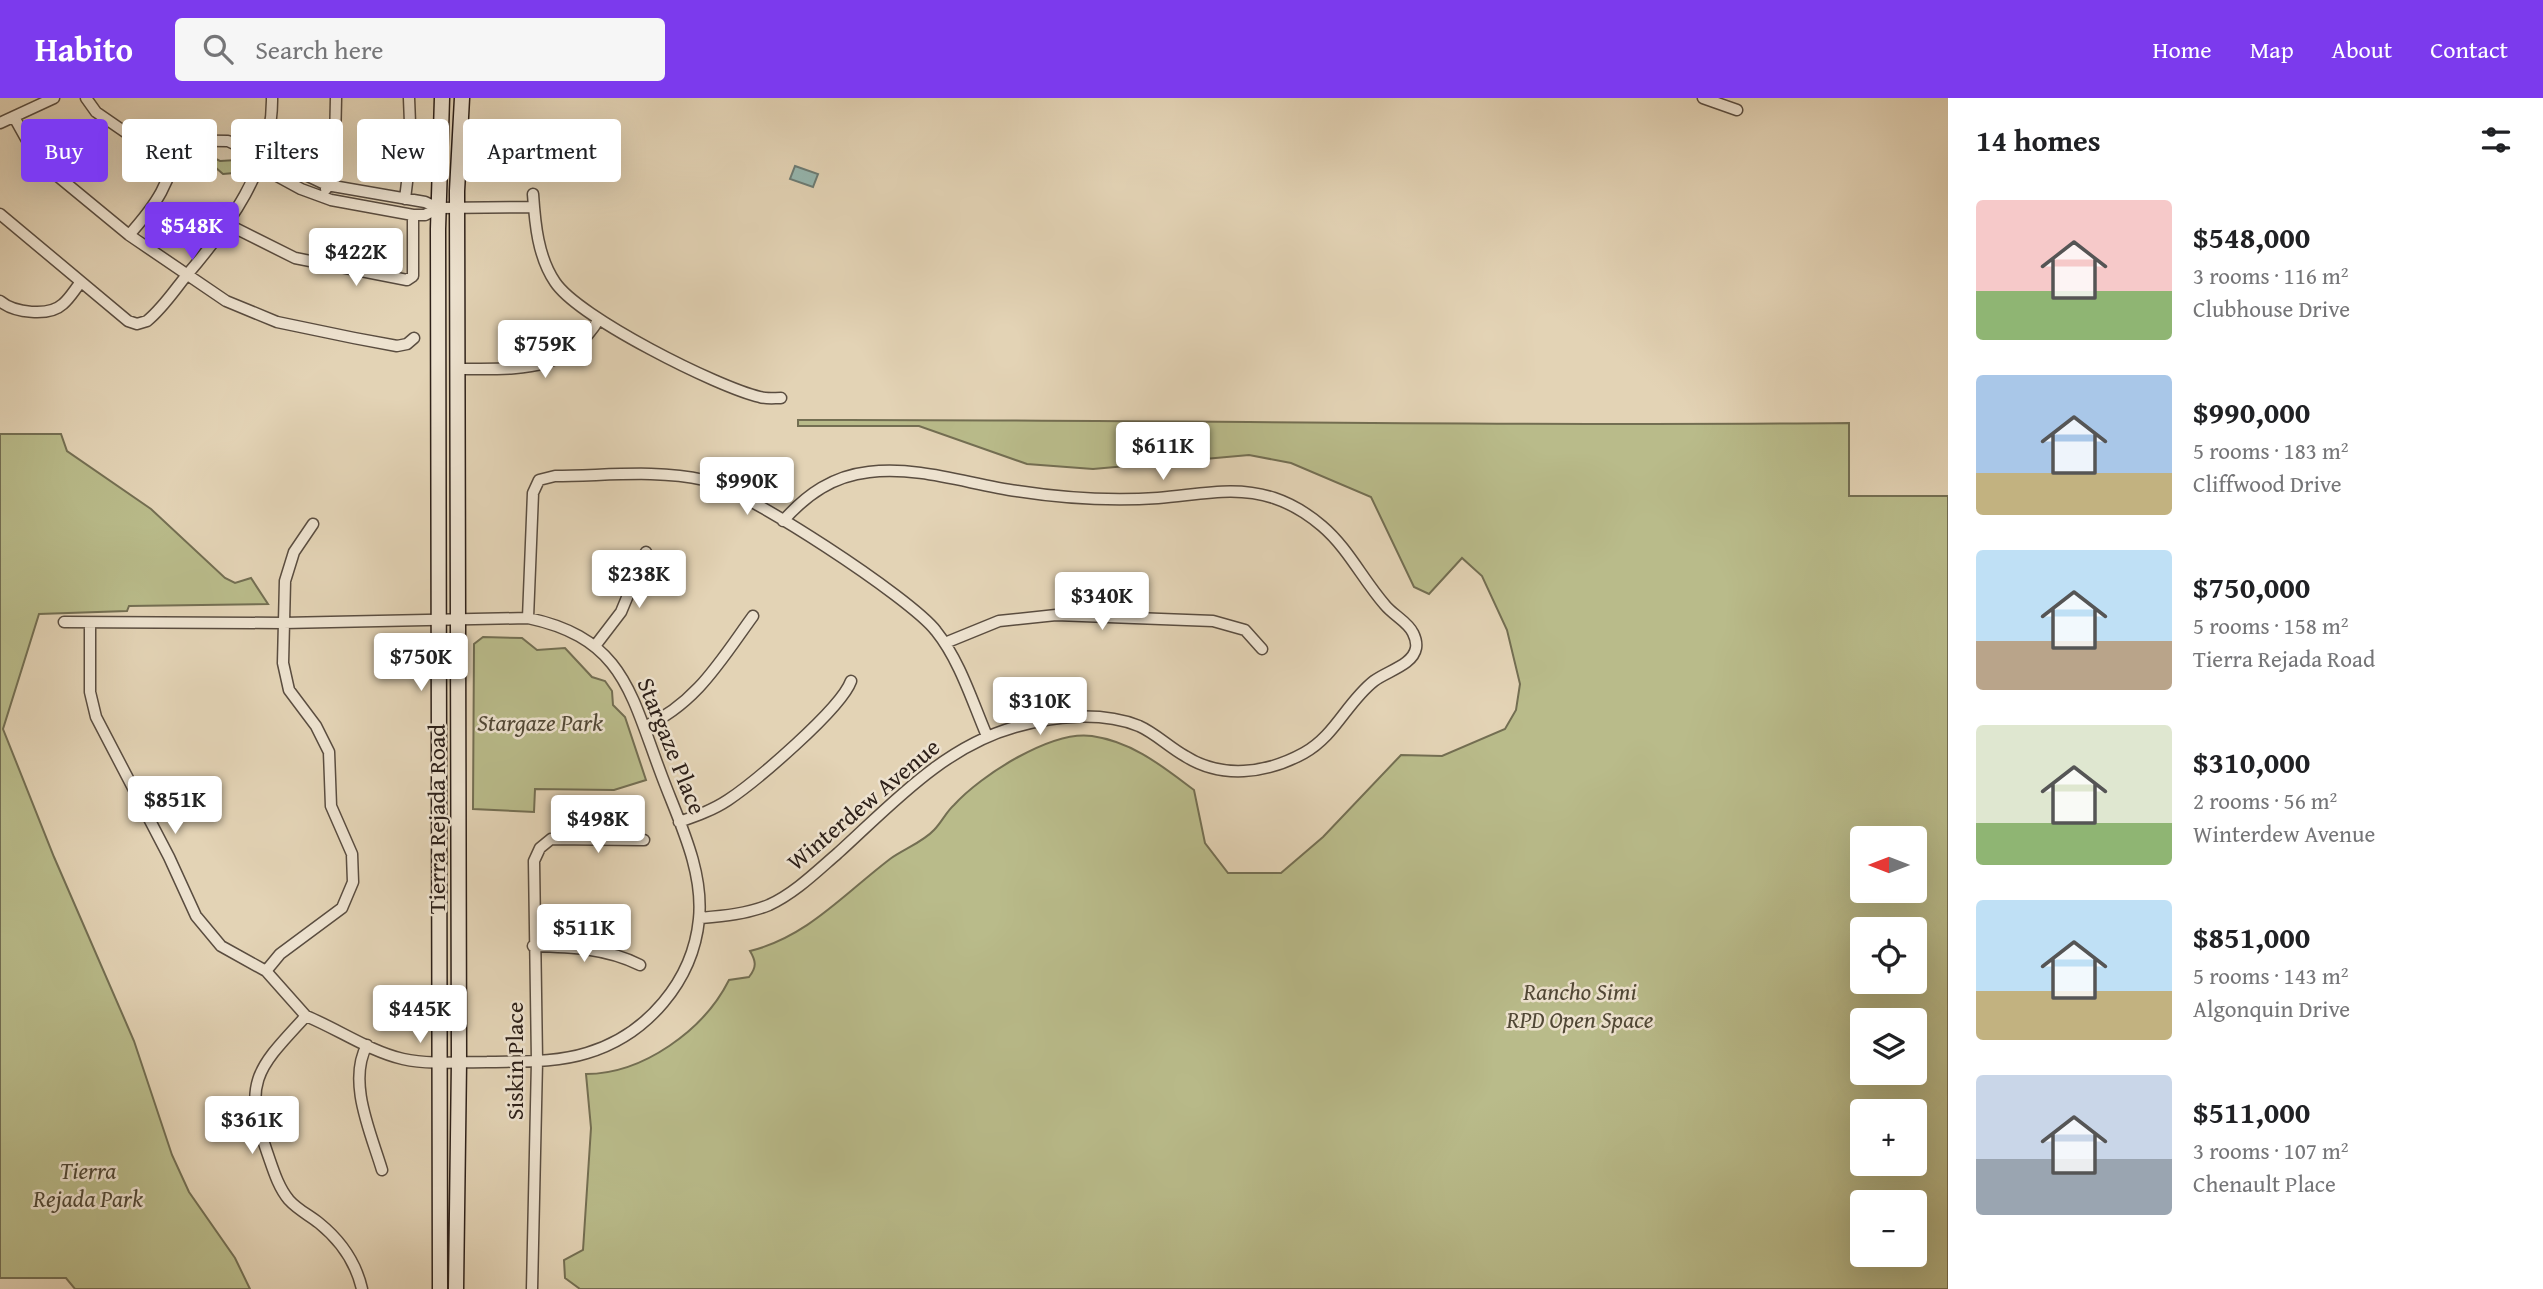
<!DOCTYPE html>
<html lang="en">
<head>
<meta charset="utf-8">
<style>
	:root { --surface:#fff; --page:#f6f6f6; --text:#202124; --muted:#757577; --accent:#7c3aed }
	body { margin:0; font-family:"Gentium Book Plus",serif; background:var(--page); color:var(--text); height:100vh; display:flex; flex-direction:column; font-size:26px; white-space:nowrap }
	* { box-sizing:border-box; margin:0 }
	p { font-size:23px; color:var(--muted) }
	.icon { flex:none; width:38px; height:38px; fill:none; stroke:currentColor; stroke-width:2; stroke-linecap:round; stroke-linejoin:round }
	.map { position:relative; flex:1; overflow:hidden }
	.side { display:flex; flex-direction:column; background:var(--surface); width:595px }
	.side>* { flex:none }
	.hud { position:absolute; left:21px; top:21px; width:665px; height:63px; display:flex; gap:14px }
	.needle { width:46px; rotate:270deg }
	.fabs { position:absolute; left:1850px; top:728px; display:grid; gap:14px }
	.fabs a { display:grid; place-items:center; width:77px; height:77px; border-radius:7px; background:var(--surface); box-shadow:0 7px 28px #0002; font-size:35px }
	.price { position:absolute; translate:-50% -60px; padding:0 16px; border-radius:7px; background:#fff; color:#222; font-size:23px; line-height:46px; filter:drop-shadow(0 2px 4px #0008) }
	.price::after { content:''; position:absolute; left:50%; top:42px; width:21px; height:16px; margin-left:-10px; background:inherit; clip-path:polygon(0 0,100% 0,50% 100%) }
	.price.current { background:var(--accent); color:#fff }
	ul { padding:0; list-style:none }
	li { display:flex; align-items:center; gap:21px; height:175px; padding:0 28px }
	li span { display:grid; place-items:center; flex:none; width:196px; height:140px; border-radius:7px; color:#555 }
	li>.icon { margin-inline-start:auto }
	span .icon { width:84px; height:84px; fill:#fffc; stroke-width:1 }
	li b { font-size:30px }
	h2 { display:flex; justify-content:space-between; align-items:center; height:84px; padding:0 28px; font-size:30px }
	.pill { padding:0 24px; border-radius:7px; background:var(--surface); box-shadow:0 7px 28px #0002; font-size:24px; line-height:63px }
	.pill.current { background:var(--accent); color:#fff }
	header { display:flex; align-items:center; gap:42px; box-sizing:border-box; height:98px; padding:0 35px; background:var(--accent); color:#fff }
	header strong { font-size:33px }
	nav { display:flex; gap:38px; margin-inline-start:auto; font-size:24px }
	.search { width:490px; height:63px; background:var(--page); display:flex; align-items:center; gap:18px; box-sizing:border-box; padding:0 24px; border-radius:7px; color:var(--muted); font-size:26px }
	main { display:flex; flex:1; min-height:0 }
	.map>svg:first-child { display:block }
</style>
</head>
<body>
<header>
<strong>Habito</strong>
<div class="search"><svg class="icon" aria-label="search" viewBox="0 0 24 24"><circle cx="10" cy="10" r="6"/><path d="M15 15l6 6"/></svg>Search here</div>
<nav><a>Home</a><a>Map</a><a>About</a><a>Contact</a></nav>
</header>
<main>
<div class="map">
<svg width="1948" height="1191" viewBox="0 0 1948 1191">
	<rect width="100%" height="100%" fill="#e3d3b5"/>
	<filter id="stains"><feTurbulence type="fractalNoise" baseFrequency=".00286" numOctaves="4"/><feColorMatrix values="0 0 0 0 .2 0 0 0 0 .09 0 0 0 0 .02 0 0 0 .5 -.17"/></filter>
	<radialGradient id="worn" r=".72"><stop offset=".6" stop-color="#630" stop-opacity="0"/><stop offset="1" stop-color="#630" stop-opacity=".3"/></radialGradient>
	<path fill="#b9bb8a" stroke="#736e52" stroke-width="2" fill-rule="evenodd" d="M 212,59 L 220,63 L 236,62 L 234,75 L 223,76 L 216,70 L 210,72 Z
		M 798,322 C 1148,321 1499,329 1849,325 L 1849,398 L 1948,398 L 1948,1191 L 580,1191 L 565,1180 L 564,1162 L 583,1152 L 591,1030 L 586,976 C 643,976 704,932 729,882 L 749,879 C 757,869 756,863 750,853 C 807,839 844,796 890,761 C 904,751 923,744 934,732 C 942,724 946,714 954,707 C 981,677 1052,632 1092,638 C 1133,644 1162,668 1194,692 L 1205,745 L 1228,775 L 1281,775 L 1323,739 L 1401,657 L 1442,658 L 1505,631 L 1516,612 L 1520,586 L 1507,532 L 1482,478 L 1462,460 L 1429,496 L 1414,489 L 1371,399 L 1291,365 L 1249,357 L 1093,371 L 1027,366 L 919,328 L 798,328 ZM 1862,740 L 1914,740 L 1914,793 L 1862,793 ZM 1862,831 L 1914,831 L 1914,884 L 1862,884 ZM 1862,922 L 1914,922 L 1914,975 L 1862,975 ZM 1862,1013 L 1914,1013 L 1914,1066 L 1862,1066 ZM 1862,1104 L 1914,1104 L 1914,1157 L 1862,1157 Z
		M 0,336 L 61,336 L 67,353 L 151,411 L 225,480 L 235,485 L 251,480 L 268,506 L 129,508 L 127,513 L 39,516 L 3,631 L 54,759 L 134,943 L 172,1057 L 189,1094 L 235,1160 L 250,1191 L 75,1191 L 66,1180 L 0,1180 Z
		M 483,539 L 522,540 L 537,552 L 565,550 L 592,579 L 605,583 L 612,593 L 613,607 L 625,619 L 646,682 L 614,692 L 535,691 L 534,714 L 473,711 L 474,546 Z"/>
	<path fill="#95b7b0" stroke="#6b7b74" stroke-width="2" d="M 795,68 L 818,76 L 813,89 L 790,81 Z"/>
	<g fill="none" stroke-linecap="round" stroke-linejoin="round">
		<defs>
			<path id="street" d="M 86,0 L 96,14 L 125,34 L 158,42 L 228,43 L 253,55 L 268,73 L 301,91 L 331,102 L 413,117 L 425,117 L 438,110
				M 1703,0 L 1737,12
				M 14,19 L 38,62 L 129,137 L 226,203 L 277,224 L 354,240 L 397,248 L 407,246 L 414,240
				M 0,25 L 54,0
				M 260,62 L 272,61 L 327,87 L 425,104 L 438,110 L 534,109
				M 326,91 L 335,45 L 336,0
				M 533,96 C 535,126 538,159 555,184 C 578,219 717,289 760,299 C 766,301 774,300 781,300
				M 405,101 L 411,51 L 409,0
				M 0,116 L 128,223 L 137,226 L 147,223 C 162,211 174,193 186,178 C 228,129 273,69 272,0
				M 227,126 L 295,160 L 407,182 L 413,178 L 413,117
				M 129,137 C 155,108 173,83 176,43
				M 0,203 C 14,215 49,219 63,206 C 70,200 75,191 81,184
				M 457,271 C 515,270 565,278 599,221
				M 528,520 L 533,395 L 539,382 L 555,378 C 603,378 657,371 704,382 C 744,391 911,500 936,533 C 960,563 972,603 987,638
				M 64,524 L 283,525 L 528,520 C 622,540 630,593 660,673 C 677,720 704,770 699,821 C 693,883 647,937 587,955 C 555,965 520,963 487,964 C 460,964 430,967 403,961 C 369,953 338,931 306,918
				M 90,526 L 90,594 L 96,619 L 169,759 L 196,818 L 221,848 L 266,873 L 306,918
				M 945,545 L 999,523 L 1056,517 L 1213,523 L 1245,532 L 1262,551
				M 595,548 L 621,514 L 646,454
				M 644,629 C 696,606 721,562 753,518
				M 679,724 C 696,718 713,712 728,702 C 755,684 841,611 851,583
				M 700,820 C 723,818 747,816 769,807 C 795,795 816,774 838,755 C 891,707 943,649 1015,629 C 1053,618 1101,613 1139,628 C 1155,635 1169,649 1185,658 C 1221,681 1266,676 1304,655 C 1335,638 1347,604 1374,583 C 1387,573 1413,567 1416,550 C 1417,544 1415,539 1413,535 C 1408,524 1393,517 1385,507 C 1363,482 1348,450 1322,428 C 1308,416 1292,406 1274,400 C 1235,387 1198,397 1158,400 C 1112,403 1062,400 1017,393 C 968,386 919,368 869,374 C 833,378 807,396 783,423
				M 533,848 C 571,849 606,850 640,867
				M 266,873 L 280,856 L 342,810 L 353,784 L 352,756 L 331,708 L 329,654 L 316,628 L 289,592 L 283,565 L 285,483 L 294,454 L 313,426
				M 306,918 C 258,970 242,983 267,1054 C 273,1071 278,1089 289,1102 C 298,1112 309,1117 319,1125 C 340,1142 356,1165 362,1191
				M 367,947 C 347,984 371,1035 382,1072
				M 532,1191 L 537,963 L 534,763 L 540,750 L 551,741 L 644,742"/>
			<path id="secondary" d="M 440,1191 L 438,131 L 442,0
				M 456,1191 L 459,964 L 457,93 L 462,0"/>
		</defs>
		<use href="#street" stroke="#5a4d40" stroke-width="13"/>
		<use href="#secondary" stroke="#2d2019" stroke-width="17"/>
		<use href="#street" stroke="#ede2cf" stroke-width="10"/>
		<use href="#secondary" stroke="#ede2cf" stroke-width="14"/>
	</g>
	<g text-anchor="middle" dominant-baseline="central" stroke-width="5" stroke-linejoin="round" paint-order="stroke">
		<g font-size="24" font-style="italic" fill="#504735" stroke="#ede2cf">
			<text x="540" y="624">Stargaze Park</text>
			<text x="1580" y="893">Rancho Simi<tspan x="1580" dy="28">RPD Open Space</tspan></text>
			<text x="88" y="1072">Tierra<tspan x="88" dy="28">Rejada Park</tspan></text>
		</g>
		<g font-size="24" fill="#2d2019" stroke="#ede2cf">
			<text transform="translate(672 648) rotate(68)">Stargaze Place</text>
			<text transform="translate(863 706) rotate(-40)">Winterdew Avenue</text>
			<text transform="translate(436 721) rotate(-90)">Tierra Rejada Road</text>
			<text transform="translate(514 963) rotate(-90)">Siskin Place</text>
		</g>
	</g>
	<rect width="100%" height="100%" filter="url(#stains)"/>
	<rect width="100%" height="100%" fill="url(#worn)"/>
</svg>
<div class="fabs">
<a><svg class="needle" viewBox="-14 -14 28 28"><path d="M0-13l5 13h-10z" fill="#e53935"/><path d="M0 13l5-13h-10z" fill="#757577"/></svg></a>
<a><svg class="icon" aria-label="locate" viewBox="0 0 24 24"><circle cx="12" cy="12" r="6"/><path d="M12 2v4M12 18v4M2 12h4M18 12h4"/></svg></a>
<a><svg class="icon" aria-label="layers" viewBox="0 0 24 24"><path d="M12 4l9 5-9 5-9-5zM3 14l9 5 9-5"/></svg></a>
<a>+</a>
<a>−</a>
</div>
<b class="price current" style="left:192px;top:164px">$548K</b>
<b class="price" style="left:356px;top:190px">$422K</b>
<b class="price" style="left:545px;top:282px">$759K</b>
<b class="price" style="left:1163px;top:384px">$611K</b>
<b class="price" style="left:747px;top:419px">$990K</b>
<b class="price" style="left:639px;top:512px">$238K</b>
<b class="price" style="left:1102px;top:534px">$340K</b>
<b class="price" style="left:421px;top:595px">$750K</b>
<b class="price" style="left:1040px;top:639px">$310K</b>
<b class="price" style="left:175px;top:738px">$851K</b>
<b class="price" style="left:598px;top:757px">$498K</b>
<b class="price" style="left:584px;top:866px">$511K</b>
<b class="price" style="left:420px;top:947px">$445K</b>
<b class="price" style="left:252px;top:1058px">$361K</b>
<div class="hud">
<a class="pill current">Buy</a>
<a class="pill">Rent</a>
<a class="pill">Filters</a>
<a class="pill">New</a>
<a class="pill">Apartment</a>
</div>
</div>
<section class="side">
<h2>14 homes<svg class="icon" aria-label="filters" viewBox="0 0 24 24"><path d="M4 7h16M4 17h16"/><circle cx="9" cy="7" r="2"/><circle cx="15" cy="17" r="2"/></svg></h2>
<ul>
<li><span style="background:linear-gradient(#f6c9c9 65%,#8fb573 0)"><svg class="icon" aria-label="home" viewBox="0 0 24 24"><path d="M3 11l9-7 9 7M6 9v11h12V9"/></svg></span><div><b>$548,000</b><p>3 rooms · 116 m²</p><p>Clubhouse Drive</p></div></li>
<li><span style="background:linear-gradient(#a9c7e8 70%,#c2b280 0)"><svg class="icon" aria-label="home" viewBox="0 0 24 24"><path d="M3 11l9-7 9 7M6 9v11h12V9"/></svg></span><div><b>$990,000</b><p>5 rooms · 183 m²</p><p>Cliffwood Drive</p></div></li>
<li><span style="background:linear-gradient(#bfe0f5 65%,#b9a48a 0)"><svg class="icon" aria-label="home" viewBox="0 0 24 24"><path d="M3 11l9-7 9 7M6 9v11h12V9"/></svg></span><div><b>$750,000</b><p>5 rooms · 158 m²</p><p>Tierra Rejada Road</p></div></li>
<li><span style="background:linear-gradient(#dfe7d0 70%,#8fb573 0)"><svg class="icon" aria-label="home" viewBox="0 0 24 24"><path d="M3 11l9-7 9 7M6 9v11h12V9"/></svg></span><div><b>$310,000</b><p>2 rooms · 56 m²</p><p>Winterdew Avenue</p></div></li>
<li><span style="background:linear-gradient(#bfe0f5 65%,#c2b280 0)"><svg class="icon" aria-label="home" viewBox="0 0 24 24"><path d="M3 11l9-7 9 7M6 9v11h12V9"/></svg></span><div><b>$851,000</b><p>5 rooms · 143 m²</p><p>Algonquin Drive</p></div></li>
<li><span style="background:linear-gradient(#c9d6e8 60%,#9aa5b1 0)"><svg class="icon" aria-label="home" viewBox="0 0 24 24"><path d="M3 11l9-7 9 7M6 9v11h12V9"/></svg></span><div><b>$511,000</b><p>3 rooms · 107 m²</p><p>Chenault Place</p></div></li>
</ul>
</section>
</main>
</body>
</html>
